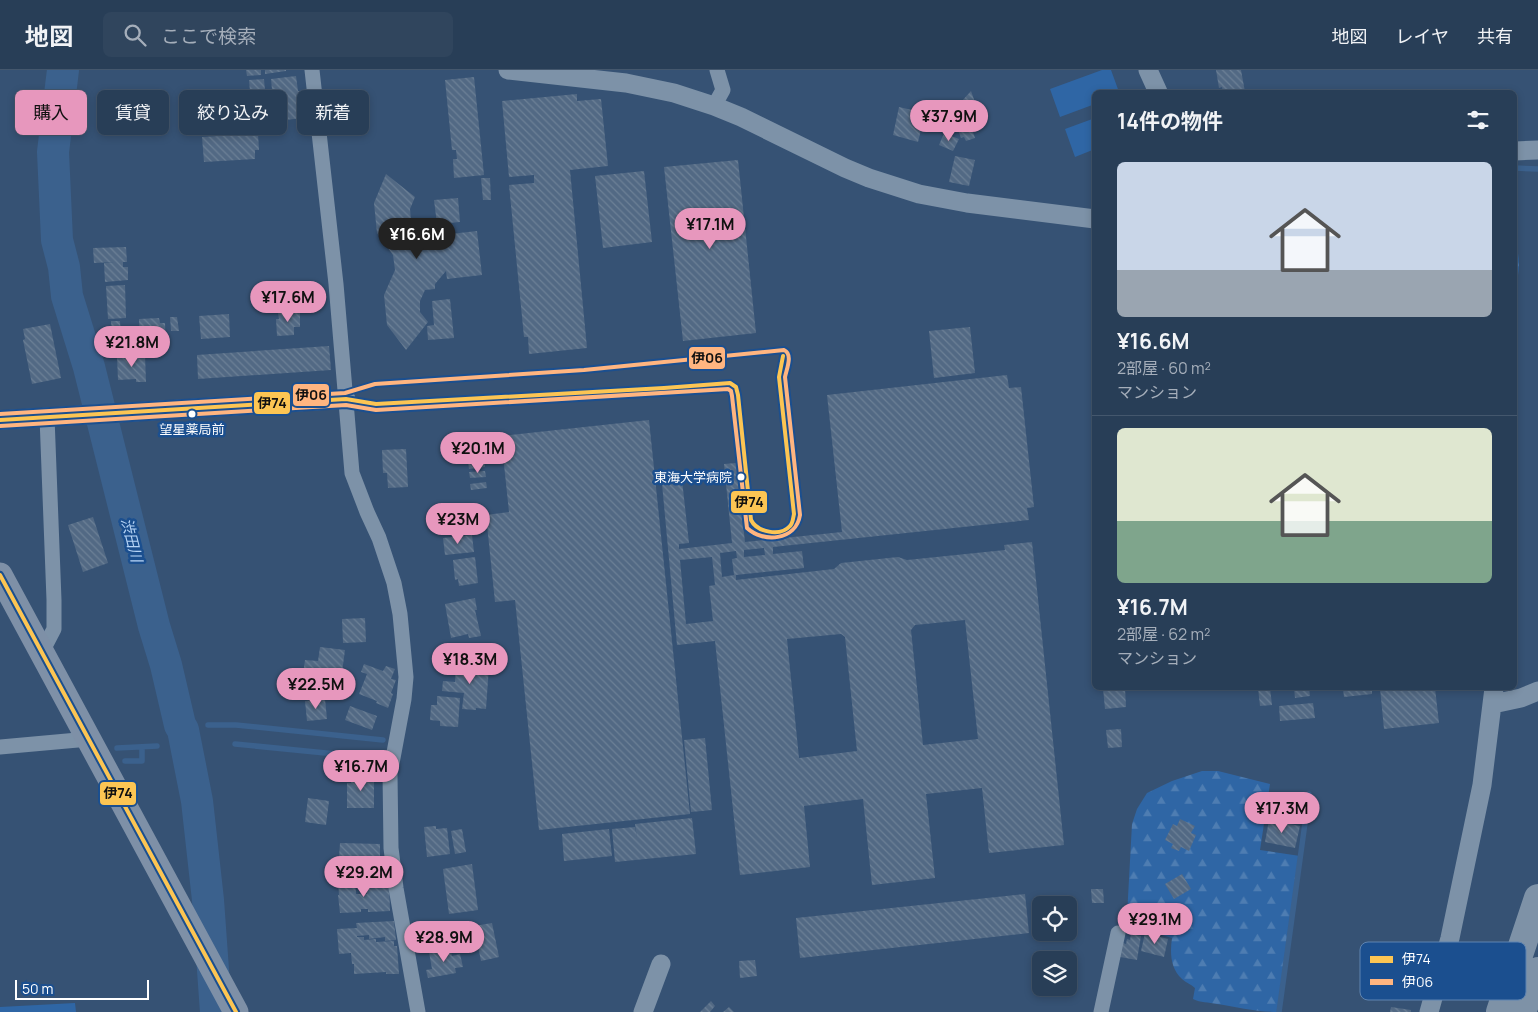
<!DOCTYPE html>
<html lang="ja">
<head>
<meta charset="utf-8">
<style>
	:root { --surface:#283e57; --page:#30455d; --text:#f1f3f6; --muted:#a5aeba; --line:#44576d; --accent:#e797bd }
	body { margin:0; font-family:Manrope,"Noto Sans JP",sans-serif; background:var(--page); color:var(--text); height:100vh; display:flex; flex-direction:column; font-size:19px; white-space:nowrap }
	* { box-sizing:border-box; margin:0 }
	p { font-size:16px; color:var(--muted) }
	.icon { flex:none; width:28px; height:28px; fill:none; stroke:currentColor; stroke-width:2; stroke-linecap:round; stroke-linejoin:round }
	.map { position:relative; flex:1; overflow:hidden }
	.drawer { position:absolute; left:1092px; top:20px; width:425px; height:600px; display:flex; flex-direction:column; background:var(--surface); border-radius:8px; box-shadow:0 2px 8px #0003,0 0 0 1px var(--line) }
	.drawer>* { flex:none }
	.hud { position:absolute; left:15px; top:20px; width:475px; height:45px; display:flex; gap:10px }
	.fabs { position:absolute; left:1032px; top:826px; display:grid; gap:10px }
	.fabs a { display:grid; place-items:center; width:45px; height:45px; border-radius:8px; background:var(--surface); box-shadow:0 2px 8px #0003,0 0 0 1px var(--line); font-size:25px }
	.scale { position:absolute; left:15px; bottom:12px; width:134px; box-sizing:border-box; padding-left:5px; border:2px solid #fff; border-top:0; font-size:14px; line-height:18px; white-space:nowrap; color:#fff; -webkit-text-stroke:4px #1b4f8f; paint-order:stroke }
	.price { position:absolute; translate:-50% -42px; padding:0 11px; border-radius:18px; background:var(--accent); color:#111; font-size:16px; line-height:32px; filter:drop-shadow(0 1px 2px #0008) }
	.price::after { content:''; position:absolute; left:50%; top:30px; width:15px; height:11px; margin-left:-8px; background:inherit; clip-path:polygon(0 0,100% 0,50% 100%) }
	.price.on { background:#222; color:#fff }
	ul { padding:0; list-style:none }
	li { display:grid; align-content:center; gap:10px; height:265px; padding:0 25px }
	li+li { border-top:1px solid var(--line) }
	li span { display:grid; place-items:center; height:155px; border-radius:8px; color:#555 }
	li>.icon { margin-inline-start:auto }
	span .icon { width:90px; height:90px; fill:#fffc; stroke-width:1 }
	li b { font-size:21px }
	h2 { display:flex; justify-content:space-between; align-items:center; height:60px; padding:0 25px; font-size:21px }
	.chip { padding:0 18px; border-radius:8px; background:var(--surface); box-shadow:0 2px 8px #0003,0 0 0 1px var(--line); font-size:18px; line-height:45px }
	.chip.on { background:var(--accent); color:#111 }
	header { display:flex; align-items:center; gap:30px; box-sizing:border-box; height:70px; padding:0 25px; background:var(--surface); border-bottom:1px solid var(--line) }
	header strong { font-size:24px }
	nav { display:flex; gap:28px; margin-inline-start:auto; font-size:18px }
	.search { width:350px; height:45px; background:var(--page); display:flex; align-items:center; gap:12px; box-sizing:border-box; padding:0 18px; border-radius:8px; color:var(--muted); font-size:19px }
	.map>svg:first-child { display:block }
</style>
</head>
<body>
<header>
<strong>地図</strong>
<div class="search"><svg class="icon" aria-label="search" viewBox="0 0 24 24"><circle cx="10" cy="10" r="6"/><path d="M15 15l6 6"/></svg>ここで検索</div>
<nav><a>地図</a><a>レイヤ</a><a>共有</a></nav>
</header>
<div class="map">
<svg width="1538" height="942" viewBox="0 0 1538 942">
	<defs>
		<pattern id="forest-firs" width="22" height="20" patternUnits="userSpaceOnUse" patternTransform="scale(1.25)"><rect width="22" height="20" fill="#2f66a5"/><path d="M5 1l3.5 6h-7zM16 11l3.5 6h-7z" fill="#4e7db2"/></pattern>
		<pattern id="park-tufts" width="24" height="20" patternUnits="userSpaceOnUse" patternTransform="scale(1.25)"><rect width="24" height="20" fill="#2f66a5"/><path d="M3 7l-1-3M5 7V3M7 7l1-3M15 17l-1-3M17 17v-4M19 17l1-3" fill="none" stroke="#4e7db2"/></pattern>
		<pattern id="building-back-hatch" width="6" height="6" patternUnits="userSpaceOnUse" patternTransform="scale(1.25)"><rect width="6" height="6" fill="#526984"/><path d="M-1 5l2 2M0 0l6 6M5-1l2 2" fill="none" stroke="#6c8096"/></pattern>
	</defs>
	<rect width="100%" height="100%" fill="#365274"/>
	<path fill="#2f66a5" d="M 1102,0 L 1111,0 L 1119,22 L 1095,22 L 1095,34 L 1060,47 L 1050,19 Z
		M 1095,48 L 1095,79 L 1075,87 L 1065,59 Z
		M 75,933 L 76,942 L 0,942 L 0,937 Z"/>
	<path fill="url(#forest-firs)" d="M 1202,701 L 1218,701 L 1270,714 L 1260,780 L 1300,786 L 1278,942 C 1257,942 1237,937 1217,934 C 1208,932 1201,933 1193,929 L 1195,918 C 1191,914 1186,913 1182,909 C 1170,898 1170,882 1172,868 L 1136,857 L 1127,846 L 1132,754 L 1137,739 L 1147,723 L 1172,711 Z"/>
	<path fill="url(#park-tufts)" d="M 1515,172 C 1520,187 1520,199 1516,214 L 1515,215 Z"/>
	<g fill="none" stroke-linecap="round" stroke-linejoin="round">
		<path stroke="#3b618d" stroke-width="5.5" d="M 1515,98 L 1538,99
			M 208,655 L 236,655 L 383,670
			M 183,660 L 195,656
			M 235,674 L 386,689
			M 117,678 L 157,676
			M 125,691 L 142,691 L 142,677
			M 1279,942 L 1309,724"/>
		<path stroke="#3b618d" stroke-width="32" d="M 63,0 L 53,82 L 57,170 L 64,197 L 67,226 L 89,297 L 154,556 L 166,595 L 180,655 L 183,660 L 197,731 L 208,830 L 216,942"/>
	</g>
	<path fill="url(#building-back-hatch)" fill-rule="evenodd" d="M 246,0 L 261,0 L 261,5 L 247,6 Z
		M 265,0 L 286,0 L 286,1 L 265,4 Z
		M 1216,0 L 1241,0 L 1245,22 L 1223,22 L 1222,17 L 1219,18 Z
		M 296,6 L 298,21 L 299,21 L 300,28 L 302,28 L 304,48 L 275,51 L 271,9 Z
		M 474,7 L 484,105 L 454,108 L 453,89 L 457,89 L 456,80 L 452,80 L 445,10 Z
		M 264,9 L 266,32 L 251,33 L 249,10 Z
		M 1212,19 L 1212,22 L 1196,22 L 1196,21 Z
		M 971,21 L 981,49 L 970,53 L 975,68 L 966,71 L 964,67 L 961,68 L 952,44 L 956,43 L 955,39 L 960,37 L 961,40 L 963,39 L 961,32 Z
		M 577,24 L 577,31 L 601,29 L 608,96 L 570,100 L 587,278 L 529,284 L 528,267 L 524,267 L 509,115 L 534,113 L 534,105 L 509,107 L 502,31 Z
		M 899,37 L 925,43 L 918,72 L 893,65 Z
		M 944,63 L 959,69 L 953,81 L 939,75 Z
		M 258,64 L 259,80 L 255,80 L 255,89 L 204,92 L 202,67 Z
		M 955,86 L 975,90 L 969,116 L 949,112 Z
		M 738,90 L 756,263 L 683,271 L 664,97 Z
		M 644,101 L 652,172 L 603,178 L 595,106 Z
		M 386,104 L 415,127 L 410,139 L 411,150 L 418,159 L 429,158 L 429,163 L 442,173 L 442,165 L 477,161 L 482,205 L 447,209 L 446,201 L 435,214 L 435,219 L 425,220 L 420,231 L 420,242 L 428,252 L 406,280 L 387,255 L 384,225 L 395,200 L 393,185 L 377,163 L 374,133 Z
		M 481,108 L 490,108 L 491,130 L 483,130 Z
		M 458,128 L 460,152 L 437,154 L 434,130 Z
		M 126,177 L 127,192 L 123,192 L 123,197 L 128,197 L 128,210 L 105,212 L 104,193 L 114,192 L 94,193 L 93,178 Z
		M 125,215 L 126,248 L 108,249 L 106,216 Z
		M 450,229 L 454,268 L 428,270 L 427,256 L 434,255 L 432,231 Z
		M 300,242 L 300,257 L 294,257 L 294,265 L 277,266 L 276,249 L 279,249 L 278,243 Z
		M 229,244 L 230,267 L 201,269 L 199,246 Z
		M 170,247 L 177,247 L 179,261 L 171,261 Z
		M 159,248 L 160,253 L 165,253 L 166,279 L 140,280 L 139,249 Z
		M 111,251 L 120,251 L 121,266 L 112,266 Z
		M 50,254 L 61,308 L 32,314 L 23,270 L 25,269 L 23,259 Z
		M 970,257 L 975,303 L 934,308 L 929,261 Z
		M 329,276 L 331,300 L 198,309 L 197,285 Z
		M 145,285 L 146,312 L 136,312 L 136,309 L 118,310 L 117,286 Z
		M 1007,305 L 1009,318 L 1021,317 L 1034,437 L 1027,438 L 1029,450 L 773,477 L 773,484 L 802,481 L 804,498 L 736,505 L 736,510 L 834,499 L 841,493 L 898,487 L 907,490 L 1005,480 L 1004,475 L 1032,472 L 1064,775 L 989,783 L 982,718 L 926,724 L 935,808 L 872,815 L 863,729 L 804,736 L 810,797 L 740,805 L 715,571 L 677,575 L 661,403 L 681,401 L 689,473 L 679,474 L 679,479 L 732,473 L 724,394 L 736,393 L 745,472 L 842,462 L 827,325 ZM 764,478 L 765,485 L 744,487 L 744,480 ZM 736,481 L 737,488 L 732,489 L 734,505 L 722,507 L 720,483 ZM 712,487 L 715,515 L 709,516 L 713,551 L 686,554 L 680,490 ZM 965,550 L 978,669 L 923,675 L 911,560 L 915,555 ZM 841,564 L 845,567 L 857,681 L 799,688 L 787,569 Z
		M 649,350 L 690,744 L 539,760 L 515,530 L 495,532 L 486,445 L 509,442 L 501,366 Z
		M 406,379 L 408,417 L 388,418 L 387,403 L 383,403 L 382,380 Z
		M 483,379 L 484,386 L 468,387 L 467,381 Z
		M 484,391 L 485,397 L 469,399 L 468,392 Z
		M 485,401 L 486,407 L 470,408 L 469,402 Z
		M 486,412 L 487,418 L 471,420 L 470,414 Z
		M 472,439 L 474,461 L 460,463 L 457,441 Z
		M 93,447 L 108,493 L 83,502 L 68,455 Z
		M 472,465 L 474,482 L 445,485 L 443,468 Z
		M 475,487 L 478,513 L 459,516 L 458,509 L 455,510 L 453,490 Z
		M 475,528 L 477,540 L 475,540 L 481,566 L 469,568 L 468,564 L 451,568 L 445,534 Z
		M 365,548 L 366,572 L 343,573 L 342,549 Z
		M 320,577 L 345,580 L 340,617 L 302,611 L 305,590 L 318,591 Z
		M 364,594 L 383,601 L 386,596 L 395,599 L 391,609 L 396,610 L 391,623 L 393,624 L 388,638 L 376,633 L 377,631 L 359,624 L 367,604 L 361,602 Z
		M 456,594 L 489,596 L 486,639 L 476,638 L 476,640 L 462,639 L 464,623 L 442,621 L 443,611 L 455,612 Z
		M 1103,618 L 1125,618 L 1126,637 L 1105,639 Z
		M 1258,618 L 1270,618 L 1272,635 L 1260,636 Z
		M 1294,618 L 1309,618 L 1310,626 L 1295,628 Z
		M 1343,618 L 1372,618 L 1372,624 L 1344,627 Z
		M 1380,618 L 1435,618 L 1439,653 L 1384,659 Z
		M 437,626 L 460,628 L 458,657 L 440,656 L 440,651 L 430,650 L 431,635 L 437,635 Z
		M 325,629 L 327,649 L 307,651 L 305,631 Z
		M 1313,633 L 1315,648 L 1280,651 L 1279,636 Z
		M 350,636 L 377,646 L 372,660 L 345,650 Z
		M 1121,659 L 1122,677 L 1108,678 L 1106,660 Z
		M 705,668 L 712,740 L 691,742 L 684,670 Z
		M 362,704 L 374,704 L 374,738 L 347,738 L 347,713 L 351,713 L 351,707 L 362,706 Z
		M 308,728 L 329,731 L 326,755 L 305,752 Z
		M 692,748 L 696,784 L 615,792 L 612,759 L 635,757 L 637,768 L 635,754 Z
		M 1180,749 L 1195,756 L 1191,763 L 1196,765 L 1189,781 L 1181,777 L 1179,781 L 1171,778 L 1173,774 L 1165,770 L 1173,754 L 1177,756 Z
		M 1269,750 L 1300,756 L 1295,778 L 1265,772 Z
		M 436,756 L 436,759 L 447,758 L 450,784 L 427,787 L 424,757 Z
		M 462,759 L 466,782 L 455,784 L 451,761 Z
		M 609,759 L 612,786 L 564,791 L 562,764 Z
		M 340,773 L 380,774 L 380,788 L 339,787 Z
		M 472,794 L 478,840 L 449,844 L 443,799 Z
		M 1182,804 L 1191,819 L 1174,829 L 1165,814 Z
		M 355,811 L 356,824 L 367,824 L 366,813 L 389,812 L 390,841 L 368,842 L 368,839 L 361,839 L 361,842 L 340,843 L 338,825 L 339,825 L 338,812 Z
		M 1091,819 L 1103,819 L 1104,833 L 1092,833 Z
		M 1025,824 L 1029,863 L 800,888 L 796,848 Z
		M 394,851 L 396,870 L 385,871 L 385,867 L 369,869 L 369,865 L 357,866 L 357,867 L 364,867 L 364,870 L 376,869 L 376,872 L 394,871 L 394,876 L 397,876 L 399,904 L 386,904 L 386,902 L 354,904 L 354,894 L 352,894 L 351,883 L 339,884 L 337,859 L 357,858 L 356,853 Z
		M 492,853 L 499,887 L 481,891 L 474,856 Z
		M 448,860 L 451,873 L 419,880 L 416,867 Z
		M 1145,863 L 1168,869 L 1164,887 L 1141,881 Z
		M 1131,864 L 1141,866 L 1137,890 L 1120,887 L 1123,873 L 1126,874 L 1127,869 L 1130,870 Z
		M 450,877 L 452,886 L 460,884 L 463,897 L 455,898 L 456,903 L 428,908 L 426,900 L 432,899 L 429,882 Z
		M 755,890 L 757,906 L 740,908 L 739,891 Z
		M 711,931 L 715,936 L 710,942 L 700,942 Z
		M 729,937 L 734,942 L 723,942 Z
		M 1391,937 L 1411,940 L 1411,942 L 1390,942 Z"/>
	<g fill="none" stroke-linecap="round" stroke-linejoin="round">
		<path stroke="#7d92a8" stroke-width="15" d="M 312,0 L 336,214 L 352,403 L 367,442 L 379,468 L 394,513 L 400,544 L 406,607 L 404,629 L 390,704 L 391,778 L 396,818 L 418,942
			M 714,36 L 723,20 L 717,0
			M 42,582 L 54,559 L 54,530 L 47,347
			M 0,677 L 89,669
			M 1101,942 L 1118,863"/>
		<path stroke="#7d92a8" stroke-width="19" d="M 508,0 L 626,13 L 674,23 L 714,36 L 741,47 L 845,98 L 869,108 L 919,124 L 967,133 L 1095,149
			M 1148,0 L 1158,22
			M 1515,81 L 1538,80
			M 0,350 L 346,329
			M 1493,634 L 1521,628 L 1538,621
			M 643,942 L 661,894
			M 1429,942 L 1450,868 L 1482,715 L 1494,618"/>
		<path stroke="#7e90a7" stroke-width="25" d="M 0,505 L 236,942"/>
		<path stroke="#7e92a7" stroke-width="28" d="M 1500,942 L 1538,828
			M 1522,942 L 1538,901"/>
		<defs>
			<path id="bus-1" d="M 0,350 L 346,329 L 376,334 L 664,318 L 730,313 L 736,317 L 738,325 L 751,450 C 757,462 780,467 790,456 C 793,453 793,448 794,444 L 779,307 L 783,286
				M 0,505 L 236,942"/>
			<path id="bus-2" d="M 0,344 L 345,323 L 375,314 L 584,300 L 784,280 C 793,284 787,298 785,307 L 800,445 C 796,471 763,473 747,458 L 732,326 L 731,321 L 728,319 L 376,340 L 346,335 L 0,356"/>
		</defs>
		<use href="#bus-1" stroke="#1b4f8f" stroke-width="8"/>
		<use href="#bus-2" stroke="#1b4f8f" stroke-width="8"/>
		<use href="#bus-1" stroke="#fcc553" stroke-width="4"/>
		<use href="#bus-2" stroke="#ffb580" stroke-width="4"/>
	</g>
	<g fill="#fff" stroke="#1b4f8f" stroke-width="2">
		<circle cx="192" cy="344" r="4.5"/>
		<circle cx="741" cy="407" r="4.5"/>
	</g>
	<g text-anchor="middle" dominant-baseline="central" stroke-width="5" stroke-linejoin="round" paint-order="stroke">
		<g font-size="13" fill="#fff" stroke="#1b4f8f">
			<text x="192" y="359">望星薬局前</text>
			<text x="732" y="407" text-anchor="end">東海大学病院</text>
		</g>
		<g font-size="15" font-style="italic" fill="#b5d3f5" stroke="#1b4f8f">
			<text transform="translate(132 470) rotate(76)">渋田川</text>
		</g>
	</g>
	<rect x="1360" y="872" width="166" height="58" rx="8" fill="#1b4f8f" stroke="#5f84b1" stroke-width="1"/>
	<rect x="1370" y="886" width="23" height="7" fill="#fcc553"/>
	<rect x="1370" y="909" width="23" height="6" fill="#ffb580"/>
	<g font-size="14" fill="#fff">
		<text x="1402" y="894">伊74</text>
		<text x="1402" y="917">伊06</text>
	</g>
	<g stroke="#1b4f8f" stroke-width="2">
		<rect x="688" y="276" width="38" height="24" rx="5" fill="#ffb580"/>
		<rect x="292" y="313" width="38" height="24" rx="5" fill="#ffb580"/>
		<rect x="253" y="321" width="38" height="24" rx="5" fill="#fcc553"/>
		<rect x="730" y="420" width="38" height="24" rx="5" fill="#fcc553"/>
		<rect x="99" y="711" width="38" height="25" rx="5" fill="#fcc553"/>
	</g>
	<g font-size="14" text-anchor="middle" font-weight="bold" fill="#111">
		<text x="707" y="293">伊06</text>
		<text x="311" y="330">伊06</text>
		<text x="272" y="338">伊74</text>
		<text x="749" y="437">伊74</text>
		<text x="118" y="728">伊74</text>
	</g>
</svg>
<div class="fabs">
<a><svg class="icon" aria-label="locate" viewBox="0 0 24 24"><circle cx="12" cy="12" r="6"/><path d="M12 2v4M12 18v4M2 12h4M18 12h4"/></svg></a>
<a><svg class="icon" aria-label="layers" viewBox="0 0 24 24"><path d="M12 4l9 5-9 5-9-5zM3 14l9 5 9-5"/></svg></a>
</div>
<div class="scale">50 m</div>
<b class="price" style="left:949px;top:72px">¥37.9M</b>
<b class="price" style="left:710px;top:180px">¥17.1M</b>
<b class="price on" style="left:417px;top:190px">¥16.6M</b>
<b class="price" style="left:288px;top:253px">¥17.6M</b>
<b class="price" style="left:132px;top:298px">¥21.8M</b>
<b class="price" style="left:478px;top:404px">¥20.1M</b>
<b class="price" style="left:458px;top:475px">¥23M</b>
<b class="price" style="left:470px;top:615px">¥18.3M</b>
<b class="price" style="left:316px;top:640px">¥22.5M</b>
<b class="price" style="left:361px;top:722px">¥16.7M</b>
<b class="price" style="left:1282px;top:764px">¥17.3M</b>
<b class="price" style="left:364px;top:828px">¥29.2M</b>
<b class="price" style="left:1155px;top:875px">¥29.1M</b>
<b class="price" style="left:444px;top:893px">¥28.9M</b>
<div class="hud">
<a class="chip on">購入</a>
<a class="chip">賃貸</a>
<a class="chip">絞り込み</a>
<a class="chip">新着</a>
</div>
<section class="drawer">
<h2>14件の物件<svg class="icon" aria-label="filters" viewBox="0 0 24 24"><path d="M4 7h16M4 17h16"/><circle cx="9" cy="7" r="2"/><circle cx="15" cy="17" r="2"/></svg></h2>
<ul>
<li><span style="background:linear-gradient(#c9d6e8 70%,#9aa5b1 0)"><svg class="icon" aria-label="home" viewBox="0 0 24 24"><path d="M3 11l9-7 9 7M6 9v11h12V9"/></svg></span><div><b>¥16.6M</b><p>2部屋 · 60 m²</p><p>マンション</p></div></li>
<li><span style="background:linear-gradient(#dfe7d0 60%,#7fa58c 0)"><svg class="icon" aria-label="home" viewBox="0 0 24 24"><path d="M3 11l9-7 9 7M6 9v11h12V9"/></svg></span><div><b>¥16.7M</b><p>2部屋 · 62 m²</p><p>マンション</p></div></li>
</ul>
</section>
</div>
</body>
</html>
